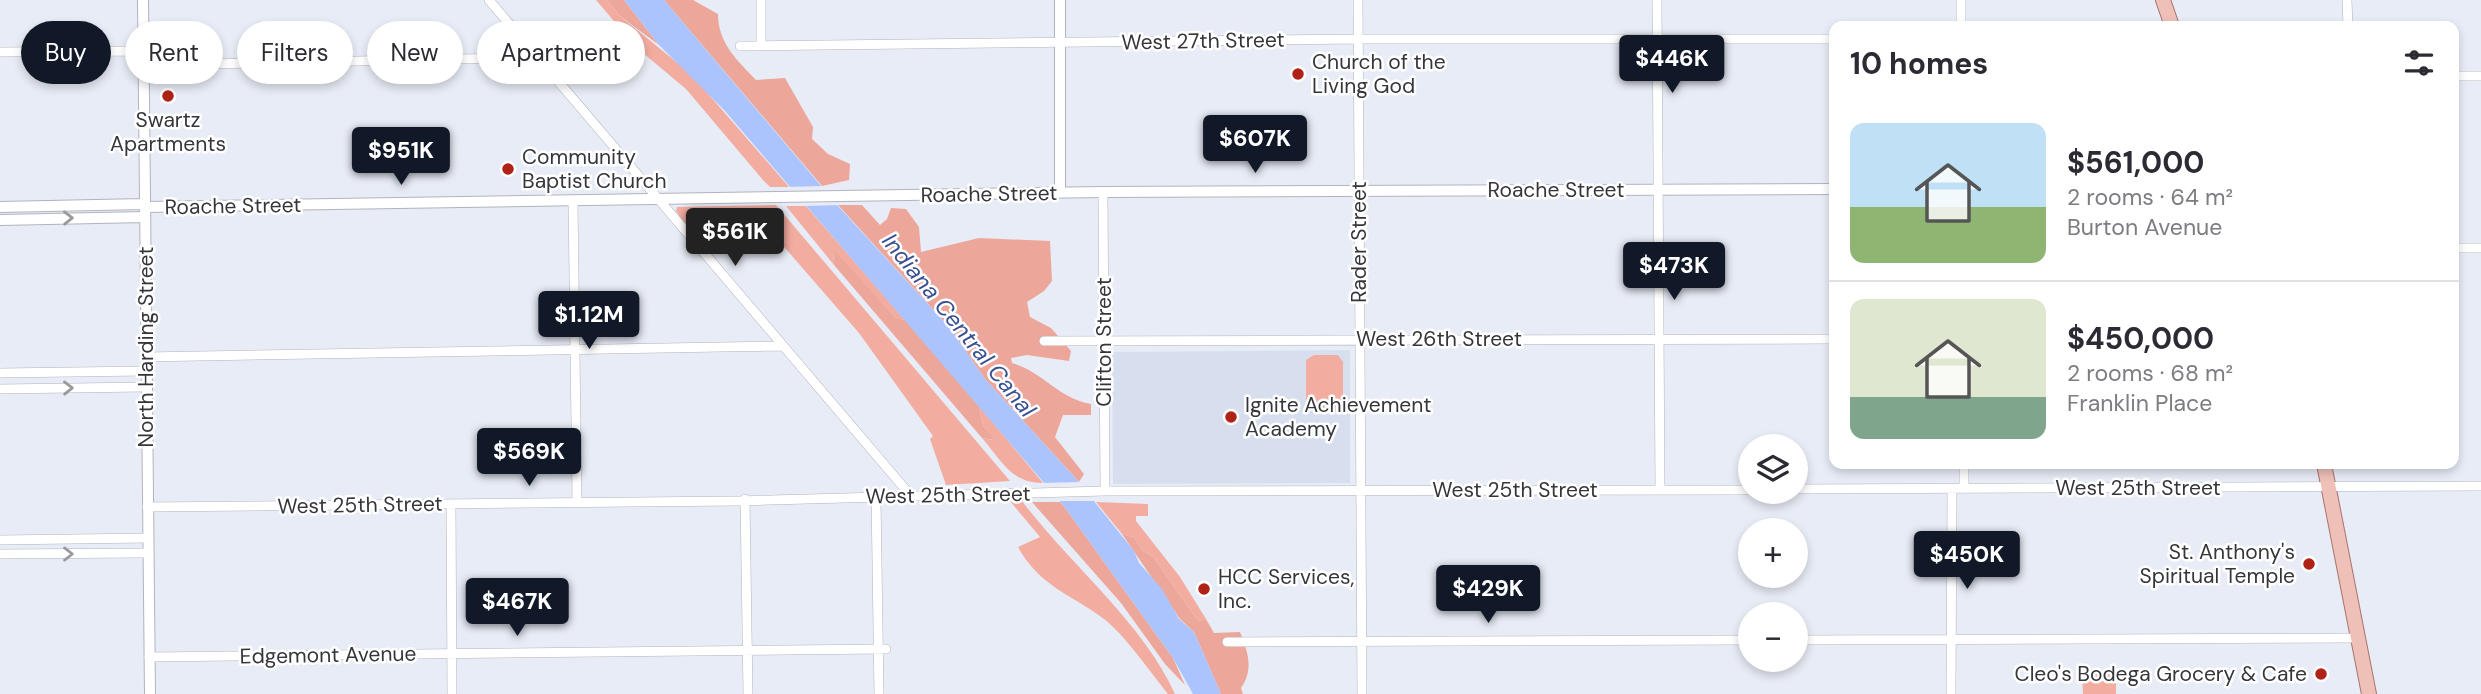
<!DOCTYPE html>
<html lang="en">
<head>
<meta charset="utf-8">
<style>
	:root { --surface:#fff; --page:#f7f7f7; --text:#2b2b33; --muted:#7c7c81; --line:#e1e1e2; --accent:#111827 }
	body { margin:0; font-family:"DM Sans",sans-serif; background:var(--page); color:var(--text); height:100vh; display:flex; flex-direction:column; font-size:26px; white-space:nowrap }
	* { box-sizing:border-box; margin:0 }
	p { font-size:23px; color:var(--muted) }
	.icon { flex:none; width:38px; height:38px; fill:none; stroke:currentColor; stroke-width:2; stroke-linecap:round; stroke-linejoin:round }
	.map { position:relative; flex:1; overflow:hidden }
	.side { position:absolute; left:1829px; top:21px; width:630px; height:448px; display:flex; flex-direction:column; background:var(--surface); border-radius:14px; box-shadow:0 4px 10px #0003 }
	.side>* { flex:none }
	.hud { position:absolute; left:21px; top:21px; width:665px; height:63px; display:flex; gap:14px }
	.buttons { position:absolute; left:1738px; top:434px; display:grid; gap:14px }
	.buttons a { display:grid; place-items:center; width:70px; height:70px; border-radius:50%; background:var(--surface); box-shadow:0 4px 10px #0003; font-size:35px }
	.price { position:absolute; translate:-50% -60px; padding:0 16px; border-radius:7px; background:var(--accent); color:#fff; font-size:23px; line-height:46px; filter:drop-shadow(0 2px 4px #0008) }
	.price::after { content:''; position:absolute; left:50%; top:42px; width:21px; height:16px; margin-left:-10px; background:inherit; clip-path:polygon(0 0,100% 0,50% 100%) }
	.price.on { background:#222; color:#fff }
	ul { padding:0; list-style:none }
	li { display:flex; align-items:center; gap:21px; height:175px; padding:0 21px }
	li+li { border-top:2px solid var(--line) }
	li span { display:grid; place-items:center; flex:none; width:196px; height:140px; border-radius:14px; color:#555 }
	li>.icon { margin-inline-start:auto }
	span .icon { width:84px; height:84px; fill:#fffc; stroke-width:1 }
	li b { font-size:30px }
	h2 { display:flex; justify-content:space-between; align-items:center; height:84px; padding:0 21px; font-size:30px }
	.tag { padding:0 24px; border-radius:32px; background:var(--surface); box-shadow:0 4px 10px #0003; font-size:24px; line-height:63px }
	.tag.on { background:var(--accent); color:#fff }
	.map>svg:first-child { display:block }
</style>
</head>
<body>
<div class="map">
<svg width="2481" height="694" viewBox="0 0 2481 694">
	<rect width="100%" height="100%" fill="#e8ecf6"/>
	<path fill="#d7dfee" d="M 1350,350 L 1350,483 L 1113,484 L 1112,352 Z"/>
	<path fill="#f3aca0" d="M 596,0 L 607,0 L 620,16 L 691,74 L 789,187 L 770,187 L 763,180 L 686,89 L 637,48 Z
		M 776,205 L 1010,481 L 946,485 L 930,439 L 933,436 L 859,333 L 759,218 L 729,238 L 694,225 L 688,228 L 676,211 L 677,207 Z
		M 786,206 L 806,206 L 905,320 L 896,318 L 833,250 L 834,265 Z
		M 1314,355 L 1338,355 L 1343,362 L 1343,406 L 1337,411 L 1306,411 L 1306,360 Z
		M 979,406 L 1043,483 C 1011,483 1002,461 982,438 L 994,440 L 983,426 Z
		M 1010,501 L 1022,501 C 1070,565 1141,620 1175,694 L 1168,694 C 1151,673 1124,634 1104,619 C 1071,594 1040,587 1018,547 L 1040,537 Z
		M 1096,502 L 1148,504 L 1148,516 L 1136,516 L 1136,521 L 1180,577 L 1206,619 L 1198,621 L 1153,557 L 1143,551 L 1134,537 L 1122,534 Z
		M 2082,673 L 2116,674 L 2116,694 L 2083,694 Z"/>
	<path fill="#eda69a" d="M 607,0 L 624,0 L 659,45 L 620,16 Z
		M 664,0 L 693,0 L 718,14 C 718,43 737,60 756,80 L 785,78 L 813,127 L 812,139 L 828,154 L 850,164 L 849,180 L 822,186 Z
		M 838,205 L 862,205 L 880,225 L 887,219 L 891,208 L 906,209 L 919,227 L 921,252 L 979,238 L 1050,241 L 1052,281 L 1044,291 L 1027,302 L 1030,317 L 1051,328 L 1071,351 L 1069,361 L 1027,355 L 1011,358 L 1012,363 C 1045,373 1057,398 1091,404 L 1091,415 L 1063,415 L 1055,437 L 1084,474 L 1079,482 L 985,379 L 949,327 Z
		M 833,249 L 896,318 L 905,320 L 979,406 L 983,426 L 995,440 L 982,438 L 834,265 Z
		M 1032,502 L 1060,502 L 1063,505 L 1173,658 L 1185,685 L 1165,664 L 1121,603 Z
		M 1122,534 L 1134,537 L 1143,551 L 1153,557 L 1198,621 L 1206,619 L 1214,633 L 1240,632 C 1248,652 1254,669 1241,688 L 1243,694 L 1221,694 L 1194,632 L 1180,619 Z"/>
	<path fill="#acc4fe" d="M 624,0 L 664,0 L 838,206 L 949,327 L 985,379 L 1077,480 L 1134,551 L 1139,563 L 1162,589 L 1179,619 L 1194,632 L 1221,694 L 1193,694 L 1173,658 L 1063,505 L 725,111 L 659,45 Z"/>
	<path fill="#e8ecf6" d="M 826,186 L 842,205 L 802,206 L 785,187 Z
		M 1083,482 L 1099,501 L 1054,501 L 1038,483 Z"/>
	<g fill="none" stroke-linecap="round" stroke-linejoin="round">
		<defs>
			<path id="minor" d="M 489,0 L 911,496
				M 761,0 L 761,46
				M 1358,0 L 1362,694
				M 1657,0 L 1660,490
				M 1961,0 L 1961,26
				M 2347,0 L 2348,26
				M 740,46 L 1358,39 L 1834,39
				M 0,52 L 131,51 L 157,65 L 613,56
				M 2454,76 L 2481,76
				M 1103,192 L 1105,491
				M 573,201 L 577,502
				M 2454,248 L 2481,248
				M 1044,341 L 1834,339
				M 145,357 L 782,346
				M 0,373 L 145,371
				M 0,389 L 145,387
				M 1964,464 L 1964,489
				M 1796,489 L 2481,486
				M 876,496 L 879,694
				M 745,499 L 748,694
				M 451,504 L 452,694
				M 147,507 L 738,501 L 1105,491 L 1750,490
				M 0,540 L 147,538
				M 0,554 L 147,553
				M 1796,640 L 2359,638
				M 1227,642 L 1750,640
				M 149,657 L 886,649
				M 1951,694 L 1952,489"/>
			<path id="tertiary" d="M 143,0 L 150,694
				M 1060,0 L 1060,193
				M 0,207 L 145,204
				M 145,207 L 1103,192 L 1834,189
				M 0,220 L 145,217"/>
			<path id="primary" d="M 2163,0 L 2172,26
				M 2324,464 L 2369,694"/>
		</defs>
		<use href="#minor" stroke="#b0b4bd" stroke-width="10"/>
		<use href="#tertiary" stroke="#b0b4bd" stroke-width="12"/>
		<use href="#primary" stroke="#a7746d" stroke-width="16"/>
		<use href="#minor" stroke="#fff" stroke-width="9"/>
		<use href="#tertiary" stroke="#fff" stroke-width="10"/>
		<use href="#primary" stroke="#efc0b8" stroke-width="14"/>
	</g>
	<defs><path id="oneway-chevron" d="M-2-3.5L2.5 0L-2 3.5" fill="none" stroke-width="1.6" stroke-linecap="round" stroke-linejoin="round" transform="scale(1.75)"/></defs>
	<g stroke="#9a9a9c">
		<use href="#oneway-chevron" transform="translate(68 218) rotate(-1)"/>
		<use href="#oneway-chevron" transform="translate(68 388) rotate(-1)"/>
		<use href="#oneway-chevron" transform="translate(68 554)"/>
	</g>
	<g fill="#b12216" stroke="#fff" stroke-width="2.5">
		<circle cx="1298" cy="74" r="7"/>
		<circle cx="168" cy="96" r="7"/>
		<circle cx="508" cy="169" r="7"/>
		<circle cx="1231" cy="417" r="7"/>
		<circle cx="2309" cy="564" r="7"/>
		<circle cx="1204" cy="589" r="7"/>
		<circle cx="2321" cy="674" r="7"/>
	</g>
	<g text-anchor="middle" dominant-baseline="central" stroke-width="5" stroke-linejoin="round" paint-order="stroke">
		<g font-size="21" fill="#343639" stroke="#fff">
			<text transform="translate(1203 41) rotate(-1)">West 27th Street</text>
			<text x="1556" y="190">Roache Street</text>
			<text transform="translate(989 194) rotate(-1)">Roache Street</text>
			<text transform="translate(233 206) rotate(-1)">Roache Street</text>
			<text transform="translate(1359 242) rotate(-90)">Rader Street</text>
			<text x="1439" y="339">West 26th Street</text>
			<text transform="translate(1104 342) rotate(-90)">Clifton Street</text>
			<text transform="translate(146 347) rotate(-90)">North Harding Street</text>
			<text x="2138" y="488">West 25th Street</text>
			<text x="1515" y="490">West 25th Street</text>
			<text transform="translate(948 495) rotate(-1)">West 25th Street</text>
			<text transform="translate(360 505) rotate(-1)">West 25th Street</text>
			<text transform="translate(328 655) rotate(-1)">Edgemont Avenue</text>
		</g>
		<g font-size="21" fill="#343639" stroke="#fff" text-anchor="start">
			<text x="1312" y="62">Church of the<tspan x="1312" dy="24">Living God</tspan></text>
			<text x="168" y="120" text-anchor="middle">Swartz<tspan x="168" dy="24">Apartments</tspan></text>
			<text x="522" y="157">Community<tspan x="522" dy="24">Baptist Church</tspan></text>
			<text x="1245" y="405">Ignite Achievement<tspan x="1245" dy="24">Academy</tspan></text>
			<text x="2295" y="552" text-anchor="end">St. Anthony's<tspan x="2295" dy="24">Spiritual Temple</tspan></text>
			<text x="1218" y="577">HCC Services,<tspan x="1218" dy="24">Inc.</tspan></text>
			<text x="2307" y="674" text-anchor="end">Cleo's Bodega Grocery &amp; Cafe</text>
		</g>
		<g font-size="23" font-style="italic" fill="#374f93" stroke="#fff">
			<text transform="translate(959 325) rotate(51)">Indiana Central Canal</text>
		</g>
	</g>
</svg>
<div class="buttons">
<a><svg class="icon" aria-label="layers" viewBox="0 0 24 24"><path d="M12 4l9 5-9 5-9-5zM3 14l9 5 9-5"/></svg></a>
<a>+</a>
<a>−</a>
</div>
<b class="price" style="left:1672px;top:95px">$446K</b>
<b class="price" style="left:1255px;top:175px">$607K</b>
<b class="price" style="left:401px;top:187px">$951K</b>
<b class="price on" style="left:735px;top:268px">$561K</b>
<b class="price" style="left:1674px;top:302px">$473K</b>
<b class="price" style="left:589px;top:351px">$1.12M</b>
<b class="price" style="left:529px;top:488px">$569K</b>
<b class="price" style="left:1967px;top:591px">$450K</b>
<b class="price" style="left:1488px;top:625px">$429K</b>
<b class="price" style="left:517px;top:638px">$467K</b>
<div class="hud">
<a class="tag on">Buy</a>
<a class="tag">Rent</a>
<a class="tag">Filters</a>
<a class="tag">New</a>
<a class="tag">Apartment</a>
</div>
<section class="side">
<h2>10 homes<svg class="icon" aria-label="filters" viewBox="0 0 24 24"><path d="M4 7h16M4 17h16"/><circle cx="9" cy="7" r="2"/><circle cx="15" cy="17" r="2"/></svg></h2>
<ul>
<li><span style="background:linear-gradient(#bfe0f5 60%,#8fb573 0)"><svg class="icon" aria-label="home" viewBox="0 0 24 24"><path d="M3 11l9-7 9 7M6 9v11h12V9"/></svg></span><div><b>$561,000</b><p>2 rooms · 64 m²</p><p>Burton Avenue</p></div></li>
<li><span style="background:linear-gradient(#dfe7d0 70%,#7fa58c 0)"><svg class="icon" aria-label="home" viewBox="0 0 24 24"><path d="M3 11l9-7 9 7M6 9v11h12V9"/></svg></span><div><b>$450,000</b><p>2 rooms · 68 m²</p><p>Franklin Place</p></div></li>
</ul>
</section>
</div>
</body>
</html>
